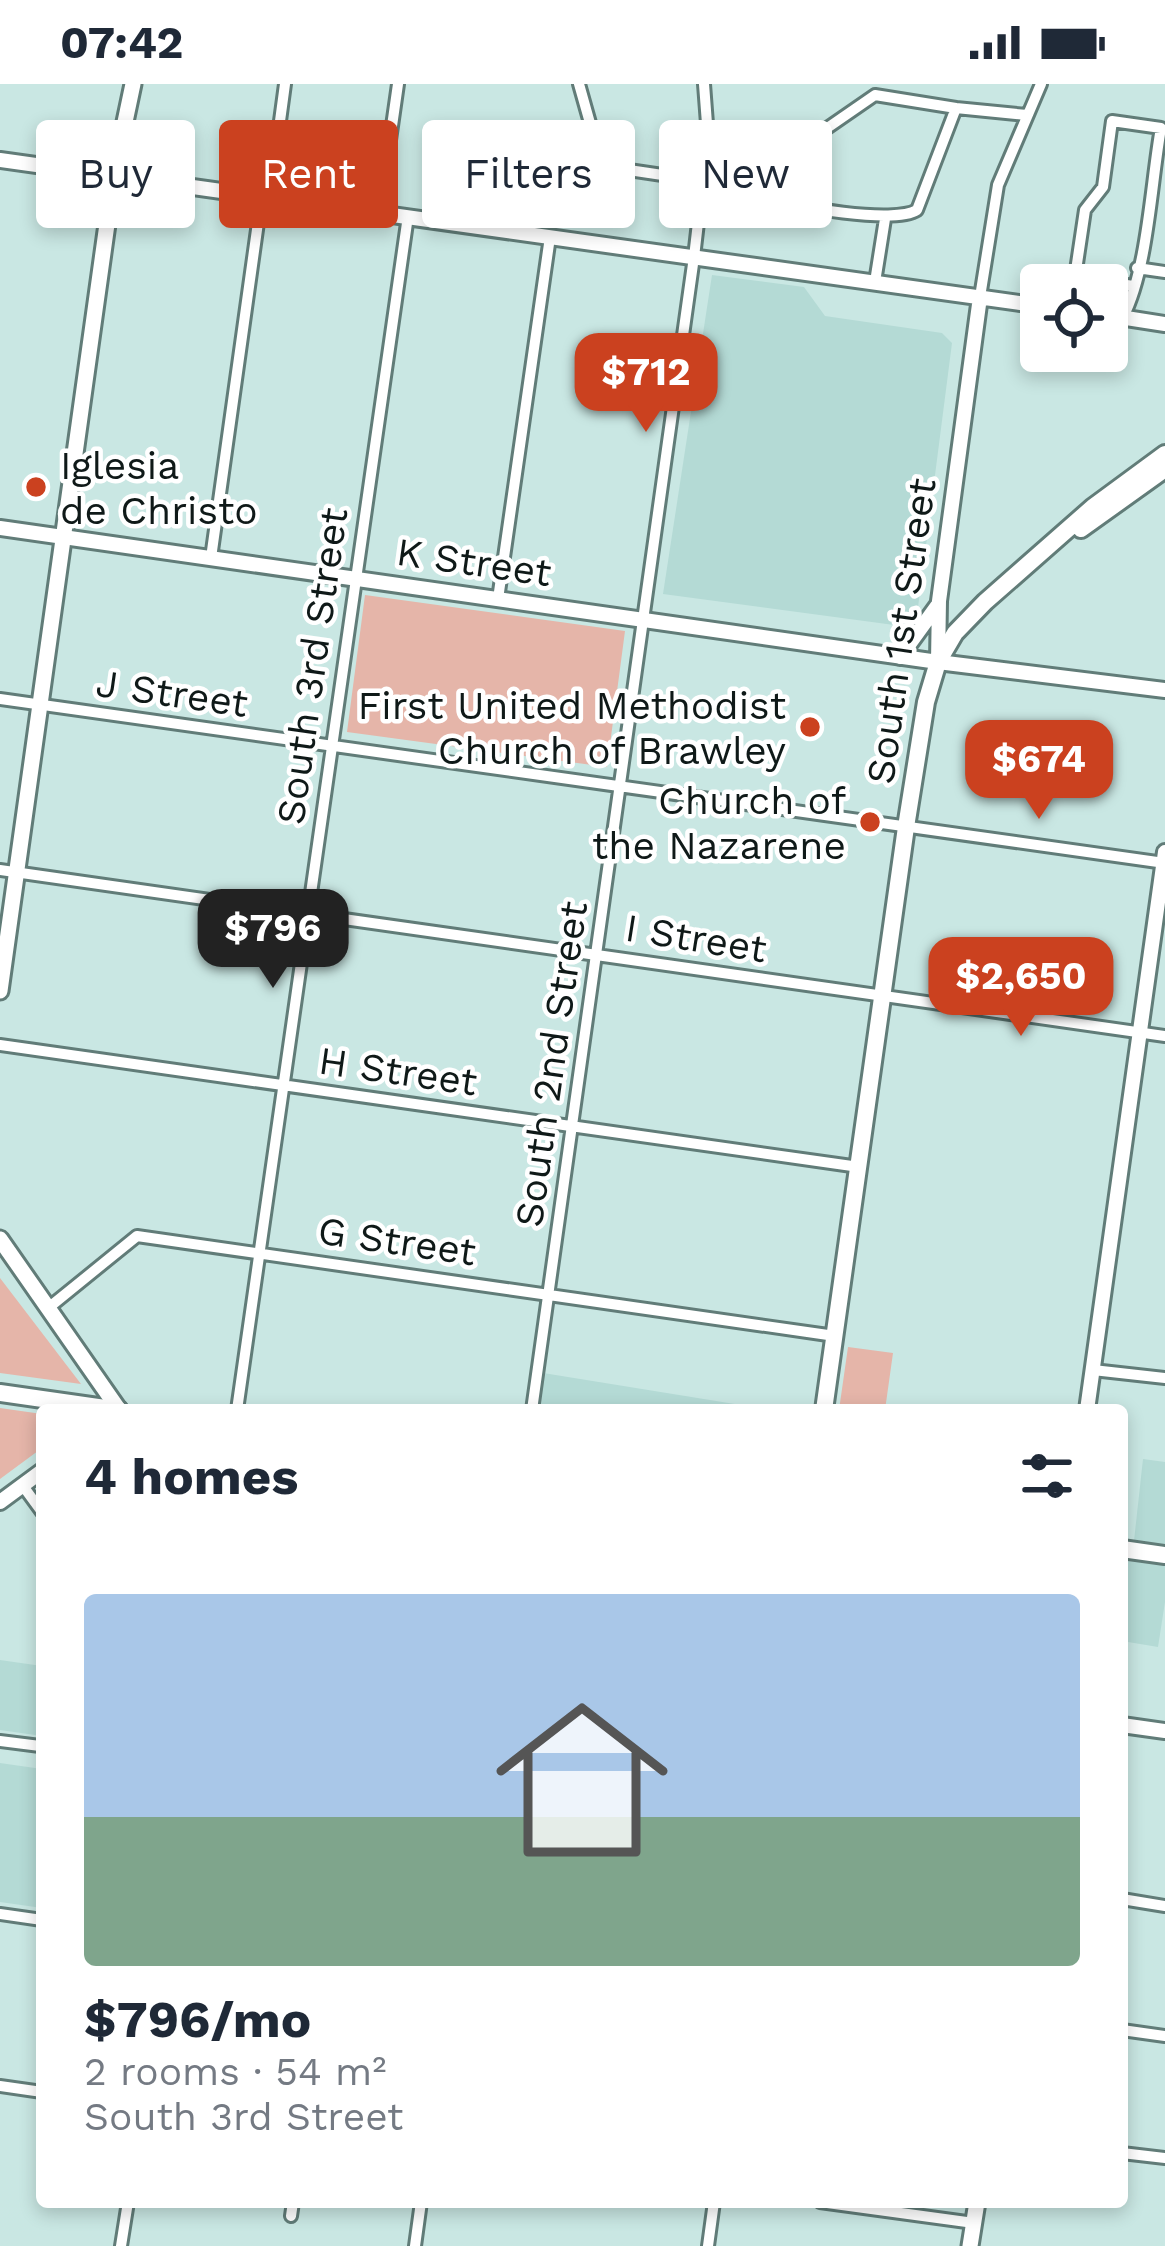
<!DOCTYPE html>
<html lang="en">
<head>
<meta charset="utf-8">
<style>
	:root { --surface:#fff; --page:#f6f6f7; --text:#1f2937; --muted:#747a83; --accent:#cb411f }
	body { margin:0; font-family:"Work Sans",sans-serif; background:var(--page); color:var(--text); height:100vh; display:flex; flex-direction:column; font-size:45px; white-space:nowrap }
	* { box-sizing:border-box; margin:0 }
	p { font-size:39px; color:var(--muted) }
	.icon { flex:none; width:66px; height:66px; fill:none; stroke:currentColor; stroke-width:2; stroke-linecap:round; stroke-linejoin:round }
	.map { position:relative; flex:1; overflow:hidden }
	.drawer { position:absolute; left:36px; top:1320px; width:1092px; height:804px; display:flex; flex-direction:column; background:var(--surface); border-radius:12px; box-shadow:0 6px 18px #0003 }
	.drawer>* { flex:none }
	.hud { position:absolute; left:36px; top:36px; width:1095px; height:108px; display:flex; gap:24px }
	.tools { position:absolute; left:1020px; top:180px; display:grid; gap:24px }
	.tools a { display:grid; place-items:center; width:108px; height:108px; border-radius:12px; background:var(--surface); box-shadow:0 6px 18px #0003; font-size:60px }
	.price { position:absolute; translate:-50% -102px; padding:0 27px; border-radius:24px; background:var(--accent); color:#fff; font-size:39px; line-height:78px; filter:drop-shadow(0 3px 6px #0008) }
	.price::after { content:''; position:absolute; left:50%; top:72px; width:36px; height:27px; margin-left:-18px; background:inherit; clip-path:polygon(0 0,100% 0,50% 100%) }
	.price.selected { background:#222; color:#fff }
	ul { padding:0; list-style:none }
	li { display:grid; align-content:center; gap:24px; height:636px; padding:0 48px }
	li span { display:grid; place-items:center; height:372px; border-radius:12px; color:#555 }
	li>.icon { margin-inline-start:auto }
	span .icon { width:216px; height:216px; fill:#fffc; stroke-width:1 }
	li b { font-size:51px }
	h2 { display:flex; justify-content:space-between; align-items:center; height:144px; padding:0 48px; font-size:51px }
	.pill { padding:0 42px; border-radius:12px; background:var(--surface); box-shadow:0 6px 18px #0003; font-size:42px; line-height:108px }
	.pill.selected { background:var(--accent); color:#fff }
	.status { display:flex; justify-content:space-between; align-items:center; height:84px; padding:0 60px; background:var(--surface); direction:ltr }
	.status svg { height:33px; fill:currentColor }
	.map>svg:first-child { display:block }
</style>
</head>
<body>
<div class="status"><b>07:42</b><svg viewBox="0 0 49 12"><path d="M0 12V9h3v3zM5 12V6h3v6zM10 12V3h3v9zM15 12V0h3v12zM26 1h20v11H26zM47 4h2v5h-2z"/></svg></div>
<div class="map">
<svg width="1165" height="2162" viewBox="0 0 1165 2162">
	<rect width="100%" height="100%" fill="#c9e7e3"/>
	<path fill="#b4dad5" d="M 712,191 L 804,203 L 825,232 L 942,249 L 952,259 L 916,539 L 909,543 L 663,510 Z
		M 537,1288 L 772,1326 L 532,1326 Z
		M 1143,1375 L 1165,1378 L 1165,1518 L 1158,1563 L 1122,1557 L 1122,1465 L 1133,1466 Z
		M 0,1576 L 42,1582 L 42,1652 L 0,1646 Z
		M 0,1679 L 42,1685 L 42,1824 L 0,1818 Z"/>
	<path fill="#e5b5a9" d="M 365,511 L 625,547 L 607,683 L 347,648 Z
		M 0,1194 L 81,1300 L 0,1289 Z
		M 848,1263 L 893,1269 L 885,1326 L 839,1326 Z
		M 0,1324 L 42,1330 L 42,1364 L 0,1395 Z"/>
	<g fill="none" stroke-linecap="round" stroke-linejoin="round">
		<defs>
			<path id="minor" d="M 579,0 L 590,39 L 586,80
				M 956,24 L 875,11 L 820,49 L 776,50 L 763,100 L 768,111 C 791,124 896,140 917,126 L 956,24 L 1027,31
				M 507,68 L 703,97
				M 270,111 L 285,0
				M 380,126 L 398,0
				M 1137,184 L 1165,188
				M 875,198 L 885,135
				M 980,213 L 998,101 L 1041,0
				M 1123,233 C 1148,185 1151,99 1161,44 L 1112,37 L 1103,103 L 1085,126 L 1075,193 L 1133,202
				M 211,474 L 262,110
				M 498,515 L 550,153
				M 0,615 L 1165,779
				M 0,786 L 1165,952
				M 0,961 L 859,1083
				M 47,1225 L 137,1152 L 835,1252
				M 1093,1286 L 1165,1294
				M 237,1326 L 408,132
				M 532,1326 L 694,173 L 708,53 L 704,0
				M 23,1402 L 42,1428
				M 0,1657 L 40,1662
				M 1122,1815 L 1165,1822
				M 0,1830 L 42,1836
				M 1122,1946 L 1165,1952
				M 0,2002 L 42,2008
				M 1122,2069 L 1165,2074
				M 820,2118 L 974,2139
				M 291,2132 L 293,2118
				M 121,2162 L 128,2118
				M 415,2162 L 421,2118
				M 708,2162 L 714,2118"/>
			<path id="tertiary" d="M 0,76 L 1041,222
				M 1107,231 L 1165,240
				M 0,444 L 938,578 L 1165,606
				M 900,573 L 937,522
				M 938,577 L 939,517 L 980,213
				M 1087,1326 L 1165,768
				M 0,1418 L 42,1387
				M 1122,1641 L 1165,1647"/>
			<path id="secondary" d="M 0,907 L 114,90 L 133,0
				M 0,1155 L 119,1326
				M 970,2162 L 977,2118"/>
			<path id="primary" d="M 0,1309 L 119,1326"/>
			<path id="trunk" d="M 1081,445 L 1165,385
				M 824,1326 L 906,743 L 926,618 L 938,578 L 955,549 L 985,518 L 1093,423 L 1165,370
				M 1122,1465 L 1165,1471"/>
		</defs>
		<use href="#minor" stroke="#617c78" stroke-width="16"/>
		<use href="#tertiary" stroke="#617c78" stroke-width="20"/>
		<use href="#secondary" stroke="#617c78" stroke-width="21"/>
		<use href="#primary" stroke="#617c78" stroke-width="22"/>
		<use href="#trunk" stroke="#617c78" stroke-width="22"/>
		<use href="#minor" stroke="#fff" stroke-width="10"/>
		<use href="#tertiary" stroke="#fff" stroke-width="14"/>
		<use href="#secondary" stroke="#fff" stroke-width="15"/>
		<use href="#primary" stroke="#fff" stroke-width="16"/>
		<use href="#trunk" stroke="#fff" stroke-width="16"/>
	</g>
	<g fill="#cb411f" stroke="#fff" stroke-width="4.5">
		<circle cx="36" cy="403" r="12"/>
		<circle cx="810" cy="643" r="12"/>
		<circle cx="870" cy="738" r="12"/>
	</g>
	<g text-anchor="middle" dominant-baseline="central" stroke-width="9" stroke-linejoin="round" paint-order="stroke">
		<g font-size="39" fill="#0f1918" stroke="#fff" text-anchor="end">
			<text x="60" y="381" text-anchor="start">Iglesia<tspan x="60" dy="45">de Christo</tspan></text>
			<text x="786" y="621">First United Methodist<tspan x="786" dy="45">Church of Brawley</tspan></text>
			<text x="846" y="716">Church of<tspan x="846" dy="45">the Nazarene</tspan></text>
		</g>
		<g font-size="39" fill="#0f1918" stroke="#fff">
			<text transform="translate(474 478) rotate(8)">K Street</text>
			<text transform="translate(901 547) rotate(-82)">South 1st Street</text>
			<text transform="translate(312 582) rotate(-82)">South 3rd Street</text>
			<text transform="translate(172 609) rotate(8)">J Street</text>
			<text transform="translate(696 854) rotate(9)">I Street</text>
			<text transform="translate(551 980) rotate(-82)">South 2nd Street</text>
			<text transform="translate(398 987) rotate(8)">H Street</text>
			<text transform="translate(397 1157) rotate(8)">G Street</text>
		</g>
	</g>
</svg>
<div class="tools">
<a><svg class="icon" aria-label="locate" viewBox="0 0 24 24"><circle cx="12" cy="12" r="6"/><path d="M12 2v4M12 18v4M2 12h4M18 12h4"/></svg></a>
</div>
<b class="price" style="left:646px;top:351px">$712</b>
<b class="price" style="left:1039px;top:738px">$674</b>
<b class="price selected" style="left:273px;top:907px">$796</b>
<b class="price" style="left:1021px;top:955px">$2,650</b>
<div class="hud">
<a class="pill">Buy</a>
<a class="pill selected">Rent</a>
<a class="pill">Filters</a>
<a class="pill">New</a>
</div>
<section class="drawer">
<h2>4 homes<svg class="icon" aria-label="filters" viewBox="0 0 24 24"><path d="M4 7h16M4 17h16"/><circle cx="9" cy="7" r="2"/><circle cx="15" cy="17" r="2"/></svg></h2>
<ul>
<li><span style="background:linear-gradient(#a9c7e8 60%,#7fa58c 0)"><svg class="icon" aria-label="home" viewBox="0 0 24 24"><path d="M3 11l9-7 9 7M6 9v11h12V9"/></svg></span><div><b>$796/mo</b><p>2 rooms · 54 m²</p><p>South 3rd Street</p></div></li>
</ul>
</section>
</div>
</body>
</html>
